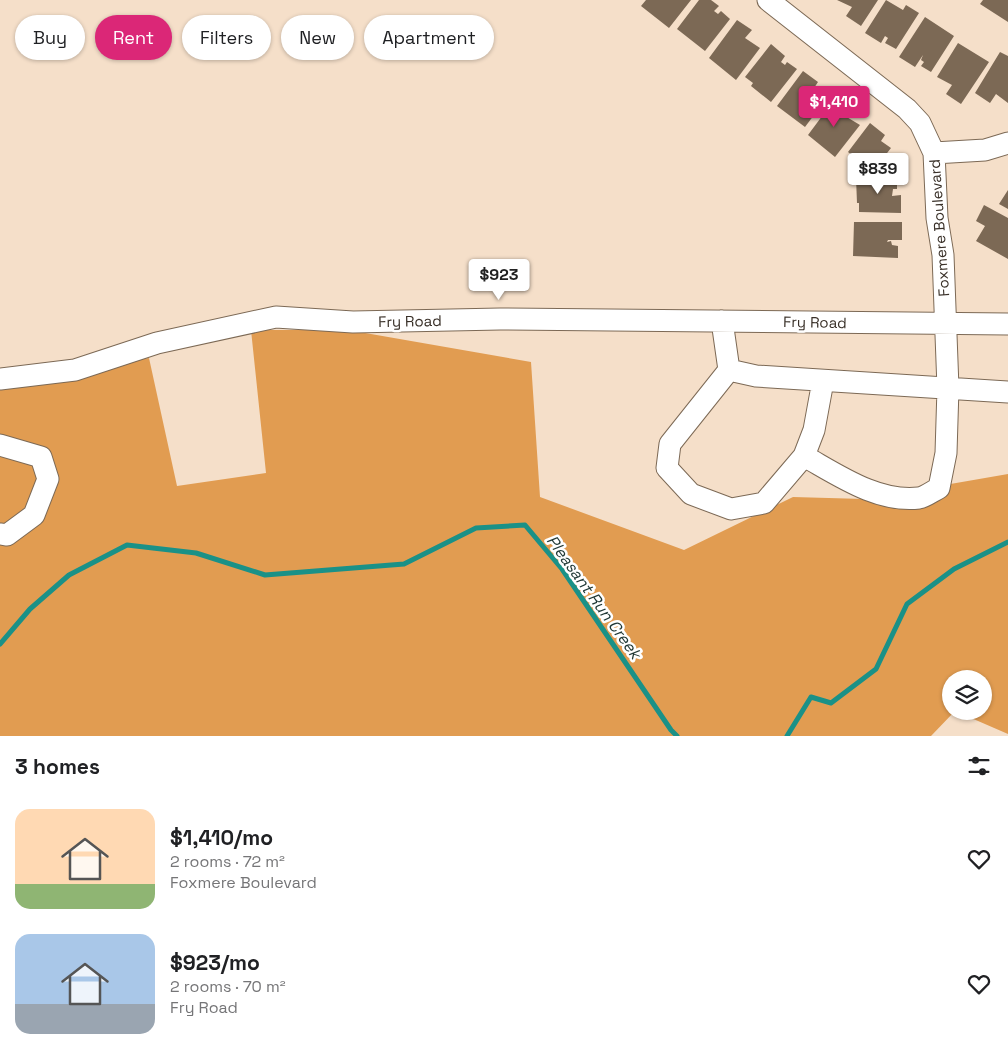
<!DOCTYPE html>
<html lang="en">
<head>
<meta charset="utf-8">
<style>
	:root { --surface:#fff; --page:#f6f6f6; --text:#202124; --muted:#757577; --accent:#db2777 }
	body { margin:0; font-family:"Space Grotesk",sans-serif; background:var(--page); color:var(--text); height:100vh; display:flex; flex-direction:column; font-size:19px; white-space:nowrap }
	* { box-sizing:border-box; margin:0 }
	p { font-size:16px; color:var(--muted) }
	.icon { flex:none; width:28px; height:28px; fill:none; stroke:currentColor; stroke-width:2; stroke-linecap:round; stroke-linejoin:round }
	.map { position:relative; height:736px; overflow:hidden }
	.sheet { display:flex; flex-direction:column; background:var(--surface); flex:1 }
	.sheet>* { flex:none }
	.banner { position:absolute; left:15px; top:15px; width:500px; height:45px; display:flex; gap:10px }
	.controls { position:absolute; left:942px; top:670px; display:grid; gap:10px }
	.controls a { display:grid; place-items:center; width:50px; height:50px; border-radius:50%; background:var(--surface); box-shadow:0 1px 4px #0004; font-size:25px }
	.price { position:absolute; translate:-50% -42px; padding:0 11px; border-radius:5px; background:#fff; color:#222; font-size:16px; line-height:32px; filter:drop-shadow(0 1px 2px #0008) }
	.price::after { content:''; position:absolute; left:50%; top:30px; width:15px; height:11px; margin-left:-8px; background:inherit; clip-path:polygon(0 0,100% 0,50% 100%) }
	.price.on { background:var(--accent); color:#fff }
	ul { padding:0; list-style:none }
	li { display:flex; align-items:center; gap:15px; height:125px; padding:0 15px }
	li span { display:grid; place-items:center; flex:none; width:140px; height:100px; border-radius:15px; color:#555 }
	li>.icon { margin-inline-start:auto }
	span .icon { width:60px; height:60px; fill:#fffc; stroke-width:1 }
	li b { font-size:21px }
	h2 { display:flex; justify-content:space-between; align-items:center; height:60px; padding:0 15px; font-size:21px }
	.tag { padding:0 18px; border-radius:22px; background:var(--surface); box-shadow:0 1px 4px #0004; font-size:18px; line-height:45px }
	.tag.on { background:var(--accent); color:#fff }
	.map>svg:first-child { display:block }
</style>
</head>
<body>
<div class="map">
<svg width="1008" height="736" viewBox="0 0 1008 736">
	<rect width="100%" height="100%" fill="#f5dfc9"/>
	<path fill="#e19c51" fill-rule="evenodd" d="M 251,330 L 348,330 L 531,362 L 540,497 L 684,550 L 793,497 L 864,499 L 1008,474 L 1008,734 L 955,711 L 931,736 L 0,736 L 0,379 L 149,358 L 177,486 L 266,473 ZM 951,679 L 984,679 L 984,711 L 951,711 Z"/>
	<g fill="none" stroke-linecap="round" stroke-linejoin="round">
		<path stroke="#1a9187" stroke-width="5" d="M 0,644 L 30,609 L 69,575 L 127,545 L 196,553 L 265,575 L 404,564 L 476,528 L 525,525 L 562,569 L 671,730 L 677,736
			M 787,736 L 811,697 L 831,703 L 876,669 L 907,604 L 954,569 L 1008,542"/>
	</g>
	<path fill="#7c6955" d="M 646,0 L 691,0 L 669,28 L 641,6 Z
		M 699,0 L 711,0 L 719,6 L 714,11 L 718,14 L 721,11 L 730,19 L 705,51 L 677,29 Z
		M 837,0 L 878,0 L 861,26 L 846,16 L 852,7 Z
		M 886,0 L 903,10 L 906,5 L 919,13 L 896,49 L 885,43 L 888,38 L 885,36 L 881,43 L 865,33 Z
		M 983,0 L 1008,0 L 1008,22 L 980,4 Z
		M 925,17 L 954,36 L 931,72 L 921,66 L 924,62 L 921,60 L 923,55 L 915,67 L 899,57 Z
		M 737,20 L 752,30 L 745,38 L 760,48 L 736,80 L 709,58 Z
		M 958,43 L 989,62 L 961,104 L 946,94 L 952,85 L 937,77 Z
		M 771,44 L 785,56 L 781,62 L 785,65 L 787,62 L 797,69 L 771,102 L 751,86 L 753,83 L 745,77 Z
		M 1000,52 L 1008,56 L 1008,103 L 996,94 L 990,103 L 975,93 Z
		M 803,71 L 818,82 L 814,88 L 818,91 L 820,88 L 829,95 L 805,127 L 777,106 Z
		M 837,96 L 852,108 L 845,116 L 860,125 L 835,157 L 808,135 Z
		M 870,123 L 885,135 L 881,141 L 891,148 L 873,171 L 848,152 Z
		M 856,178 L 897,178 L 897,189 L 893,189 L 892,196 L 901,195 L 901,213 L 859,212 L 859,203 L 857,203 Z
		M 1008,190 L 1008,209 L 999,204 Z
		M 984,205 L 1008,218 L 1008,259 L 976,241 L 985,226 L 976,221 Z
		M 854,222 L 902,222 L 902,240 L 888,240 L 887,242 L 891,241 L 892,245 L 898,246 L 898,258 L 853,256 Z"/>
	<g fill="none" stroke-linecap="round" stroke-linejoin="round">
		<defs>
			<path id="minor" d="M 768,0 L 907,109 L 920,123 L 934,153 L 937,218 L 943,255 L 948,388 L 946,453 L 939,488 C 933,491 925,497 919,498 C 878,503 838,475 804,456
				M 934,153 L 985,150 L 1008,143
				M 722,321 L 729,370 L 756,376 L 1008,392
				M 729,370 L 670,444 L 667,468 L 691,494 L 731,509 L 764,503 L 804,456 L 814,430 L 823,381
				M 0,379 L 75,370 L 157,343 L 276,317 L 353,322 L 500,319 L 1008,324
				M 0,445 L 41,457 L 48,479 L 34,515 L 7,535 L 0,534"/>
		</defs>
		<use href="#minor" stroke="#7c6955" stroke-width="23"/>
		<use href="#minor" stroke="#fff" stroke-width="21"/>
	</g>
	<g text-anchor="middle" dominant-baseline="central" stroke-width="5" stroke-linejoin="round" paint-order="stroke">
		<g font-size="15" fill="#393028" stroke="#fff">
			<text transform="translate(939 228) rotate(-94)">Foxmere Boulevard</text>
			<text transform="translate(410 321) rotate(-1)">Fry Road</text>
			<text transform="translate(815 322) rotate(1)">Fry Road</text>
		</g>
		<g font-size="16" font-style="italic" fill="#1f3734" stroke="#fff">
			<text transform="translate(594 597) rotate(54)">Pleasant Run Creek</text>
		</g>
	</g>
</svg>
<div class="controls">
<a><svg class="icon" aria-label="layers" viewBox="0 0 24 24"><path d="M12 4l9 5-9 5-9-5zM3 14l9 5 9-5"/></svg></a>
</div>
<b class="price on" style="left:834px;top:128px">$1,410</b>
<b class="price" style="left:878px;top:195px">$839</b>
<b class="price" style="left:499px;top:301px">$923</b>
<div class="banner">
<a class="tag">Buy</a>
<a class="tag on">Rent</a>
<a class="tag">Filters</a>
<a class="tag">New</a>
<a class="tag">Apartment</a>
</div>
</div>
<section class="sheet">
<h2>3 homes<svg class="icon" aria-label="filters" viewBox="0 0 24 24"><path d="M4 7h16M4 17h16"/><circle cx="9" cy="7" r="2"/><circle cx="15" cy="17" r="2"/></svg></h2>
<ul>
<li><span style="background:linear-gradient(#ffd9b3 75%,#8fb573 0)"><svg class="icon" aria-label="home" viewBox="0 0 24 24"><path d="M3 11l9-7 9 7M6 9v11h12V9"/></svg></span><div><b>$1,410/mo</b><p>2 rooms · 72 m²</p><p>Foxmere Boulevard</p></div><svg class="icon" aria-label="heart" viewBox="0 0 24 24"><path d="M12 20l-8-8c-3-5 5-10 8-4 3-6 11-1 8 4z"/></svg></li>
<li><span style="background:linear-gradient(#a9c7e8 70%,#9aa5b1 0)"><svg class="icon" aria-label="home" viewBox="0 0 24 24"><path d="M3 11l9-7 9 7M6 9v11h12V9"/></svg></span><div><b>$923/mo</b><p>2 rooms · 70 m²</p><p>Fry Road</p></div><svg class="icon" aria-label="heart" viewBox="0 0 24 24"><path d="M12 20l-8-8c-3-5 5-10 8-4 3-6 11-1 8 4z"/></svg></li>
</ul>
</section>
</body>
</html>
